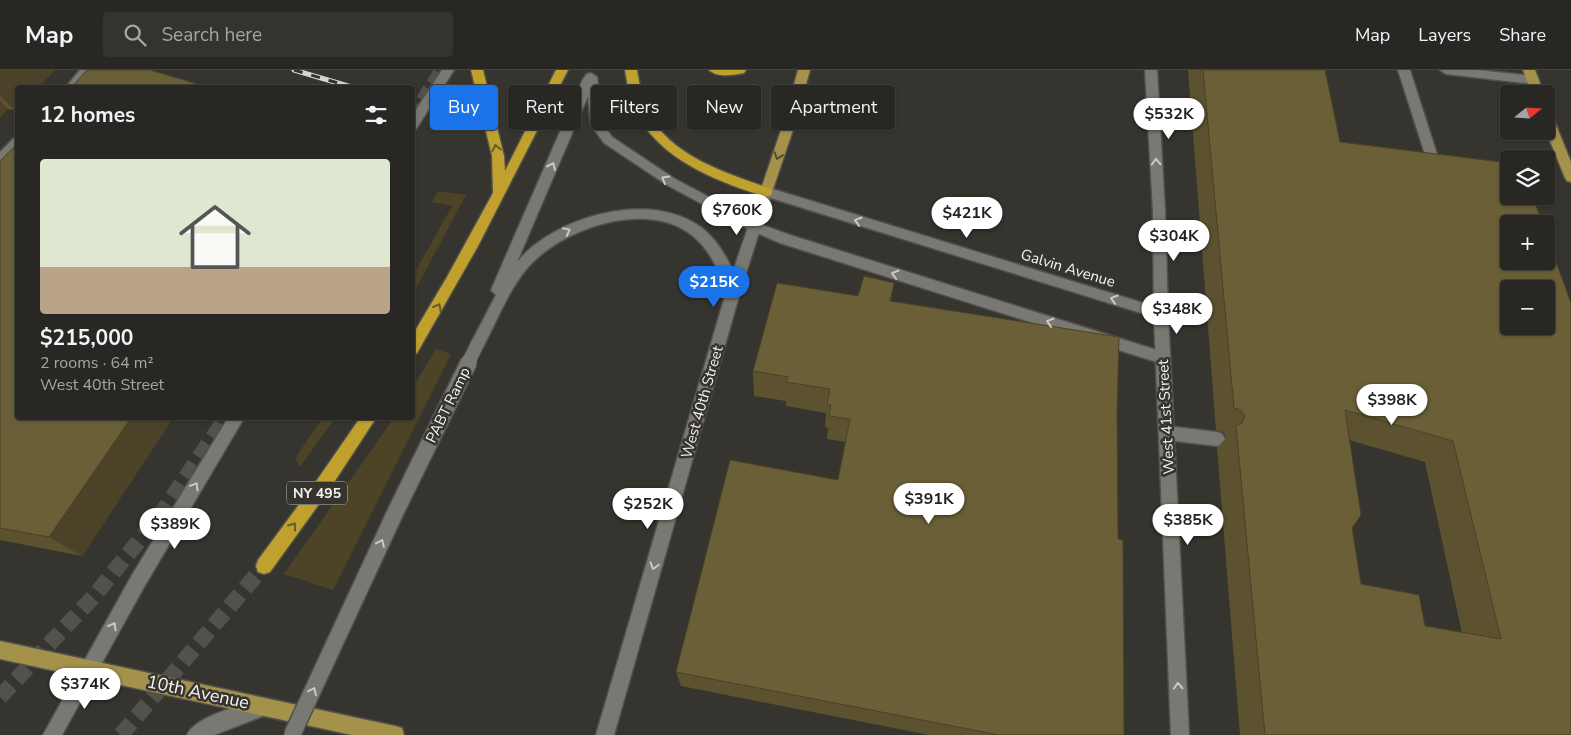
<!DOCTYPE html>
<html lang="en">
<head>
<meta charset="utf-8">
<style>
	:root { --surface:#282723; --page:#343330; --text:#f1f3f6; --muted:#a5a5a6; --line:#444441; --accent:#1a73e8 }
	body { margin:0; font-family:"Nunito Sans",sans-serif; background:var(--page); color:var(--text); height:100vh; display:flex; flex-direction:column; font-size:19px; white-space:nowrap }
	* { box-sizing:border-box; margin:0 }
	p { font-size:16px; color:var(--muted) }
	.icon { flex:none; width:28px; height:28px; fill:none; stroke:currentColor; stroke-width:2; stroke-linecap:round; stroke-linejoin:round }
	.map { position:relative; flex:1; overflow:hidden }
	.side { position:absolute; left:15px; top:15px; width:400px; height:335px; display:flex; flex-direction:column; background:var(--surface); border-radius:5px; box-shadow:0 1px 4px #0004,0 0 0 1px var(--line) }
	.side>* { flex:none }
	.hud { position:absolute; left:430px; top:15px; width:475px; height:45px; display:flex; gap:10px }
	.needle { width:32px; rotate:72deg }
	.buttons { position:absolute; left:1500px; top:15px; display:grid; gap:10px }
	.buttons a { display:grid; place-items:center; width:55px; height:55px; border-radius:5px; background:var(--surface); box-shadow:0 1px 4px #0004,0 0 0 1px var(--line); font-size:25px }
	.price { position:absolute; translate:-50% -42px; padding:0 11px; border-radius:18px; background:#fff; color:#222; font-size:16px; line-height:32px; filter:drop-shadow(0 1px 2px #0008) }
	.price::after { content:''; position:absolute; left:50%; top:30px; width:15px; height:11px; margin-left:-8px; background:inherit; clip-path:polygon(0 0,100% 0,50% 100%) }
	.price.current { background:var(--accent); color:#fff }
	ul { padding:0; list-style:none }
	li { display:grid; align-content:center; gap:10px; height:265px; padding:0 25px }
	li+li { border-top:1px solid var(--line) }
	li span { display:grid; place-items:center; height:155px; border-radius:5px; color:#555 }
	li>.icon { margin-inline-start:auto }
	span .icon { width:90px; height:90px; fill:#fffc; stroke-width:1 }
	li b { font-size:21px }
	h2 { display:flex; justify-content:space-between; align-items:center; height:60px; padding:0 25px; font-size:21px }
	.pill { padding:0 18px; border-radius:5px; background:var(--surface); box-shadow:0 1px 4px #0004,0 0 0 1px var(--line); font-size:18px; line-height:45px }
	.pill.current { background:var(--accent); color:#fff }
	header { display:flex; align-items:center; gap:30px; box-sizing:border-box; height:70px; padding:0 25px; background:var(--surface); border-bottom:1px solid var(--line) }
	header strong { font-size:24px }
	nav { display:flex; gap:28px; margin-inline-start:auto; font-size:18px }
	.search { width:350px; height:45px; background:var(--page); display:flex; align-items:center; gap:12px; box-sizing:border-box; padding:0 18px; border-radius:5px; color:var(--muted); font-size:19px }
	.map>svg:first-child { display:block }
</style>
</head>
<body>
<header>
<strong>Map</strong>
<div class="search"><svg class="icon" aria-label="search" viewBox="0 0 24 24"><circle cx="10" cy="10" r="6"/><path d="M15 15l6 6"/></svg>Search here</div>
<nav><a>Map</a><a>Layers</a><a>Share</a></nav>
</header>
<div class="map">
<svg width="1571" height="665" viewBox="0 0 1571 665">
	<rect width="100%" height="100%" fill="#36342f"/>
	<path fill="#4d4428" d="M 438,121 L 466,125 L 413,224 L 413,206 L 452,136 L 432,132 Z
		M 436,279 L 451,284 L 333,520 L 284,504 L 394,348 L 412,348 L 413,317 Z
		M 323,348 L 335,348 L 300,397 L 295,388 Z"/>
	<g fill="none" stroke-linecap="round" stroke-linejoin="round">
		<path stroke="#53514c" stroke-width="13" stroke-dasharray="13 6" stroke-linecap="butt" d="M 412,46 L 441,0"/>
		<path stroke="#53514c" stroke-width="16" stroke-dasharray="16 8" stroke-linecap="butt" d="M 0,627 L 95,525 L 163,441 L 226,348
			M 121,665 L 264,496"/>
		<defs>
			<path id="lane" d="M 1398,0 L 1410,0 L 1442,100 L 1440,103 L 1436,104 L 1430,100 Z
				M 1440,0 L 1478,0 L 1533,6 L 1539,10 L 1533,14 L 1446,4 Z
				M 591,3 L 597,7 L 603,54 L 612,67 L 675,109 L 760,154 L 790,165 L 1163,282 L 1168,284 L 1170,288 L 1168,292 L 1163,294 L 780,173 L 750,160 L 667,115 L 604,73 L 591,55 L 588,26 L 517,192 C 555,146 651,119 702,158 C 722,174 731,196 741,219 L 739,223 L 734,224 L 729,223 C 718,202 712,182 693,166 C 650,130 569,156 533,192 C 510,215 498,249 483,277 L 478,279 L 473,277 L 471,273 L 496,225 L 491,220 L 583,9 L 587,4 Z
				M 1167,356 L 1217,362 L 1222,364 L 1225,369 L 1222,374 L 1217,376 L 1167,370 L 1162,368 L 1159,363 L 1162,358 Z
				M 265,628 L 271,631 L 274,637 L 271,643 L 214,665 L 187,665 C 195,646 245,634 265,628 Z"/>
			<path id="street" d="M 80,0 L 93,0 L 77,18 L 65,18 Z
				M 442,0 L 454,0 L 416,59 L 412,60 L 412,46 Z
				M 1145,0 L 1157,0 L 1165,141 L 1168,244 L 1166,248 L 1161,250 L 1156,248 L 1154,244 L 1153,141 Z
				M 18,67 L 18,79 L 4,92 L 0,93 L 0,82 L 14,68 Z
				M 766,117 L 771,119 L 772,122 L 741,219 L 614,665 L 596,665 L 727,219 L 760,122 L 761,119 Z
				M 228,348 L 244,348 L 144,517 L 62,665 L 43,665 L 132,505 Z"/>
			<path id="secondary" d="M 766,117 L 1166,240 L 1168,244 L 1189,665 L 1171,665 L 1154,247 L 761,125 L 760,122 L 761,119 Z"/>
			<path id="primary" d="M 798,0 L 810,0 L 796,51 L 772,122 L 771,125 L 761,125 L 760,122 L 784,51 Z
				M 1523,0 L 1535,0 L 1544,24 L 1532,24 Z
				M 1546,41 L 1552,45 L 1571,92 L 1571,112 L 1567,111 L 1565,108 L 1546,61 Z
				M 0,571 L 395,656 L 402,658 L 404,665 L 352,665 L 0,589 Z"/>
			<path id="highway" d="M 471,0 L 483,0 L 504,86 L 505,101 L 556,0 L 568,0 L 478,176 L 417,283 L 412,285 L 412,266 L 447,207 L 493,123 L 492,86 Z
				M 625,0 L 637,0 C 640,17 643,36 653,51 C 679,89 729,104 771,119 L 772,122 L 771,125 L 766,127 C 722,113 670,94 643,54 C 632,38 628,19 625,0 Z
				M 709,0 L 746,0 L 744,3 C 733,5 718,8 709,0 Z
				M 360,348 L 376,348 L 327,423 L 270,502 L 264,504 L 258,502 L 256,496 L 258,490 L 315,413 Z"/>
		</defs>
		<use href="#lane" stroke="#51504b" stroke-width="3"/>
		<use href="#street" stroke="#51504b" stroke-width="3"/>
		<use href="#secondary" stroke="#51504b" stroke-width="3"/>
		<use href="#primary" stroke="#51504b" stroke-width="3"/>
		<use href="#highway" stroke="#51504b" stroke-width="3"/>
		<use href="#lane" fill="#7a7873" fill-rule="evenodd"/>
		<use href="#street" fill="#7a7873" fill-rule="evenodd"/>
		<use href="#secondary" fill="#7a7873" fill-rule="evenodd"/>
		<use href="#primary" fill="#a4914a" fill-rule="evenodd"/>
		<use href="#highway" fill="#c0a12e" fill-rule="evenodd"/>
		<defs>
			<path id="rail" d="M 294,0 L 355,18"/>
		</defs>
		<use href="#rail" stroke="#d5d4d0" stroke-width="5"/>
		<use href="#rail" stroke="#36342f" stroke-width="3" stroke-dasharray="9" stroke-linecap="butt"/>
		<defs>
			<path id="lane-bridge-far1" d="M 468,293 L 478,273"/>
			<path id="lane-bridge" d="M 292,665 L 396,441 L 469,292"/>
		</defs>
		<use href="#lane-bridge-far1" stroke="#51504b" stroke-width="15" stroke-linecap="butt"/>
		<use href="#lane-bridge" stroke="#51504b" stroke-width="19" stroke-linecap="butt"/>
		<use href="#lane-bridge-far1" stroke="#7a7873" stroke-width="13"/>
		<use href="#lane-bridge" stroke="#7a7873" stroke-width="16"/>
	</g>
	<path fill="#5c5230" fill-rule="evenodd" d="M 0,0 L 55,0 L 37,18 L 18,18 L 18,37 L 14,40 L 8,39 L 0,47 Z
		M 1188,0 L 1325,0 L 1340,72 L 1571,665 L 1240,665 L 1217,378 L 1226,368 L 1223,362 L 1216,360 ZM 1349,370 L 1425,392 L 1462,563 L 1425,556 L 1361,514 L 1352,458 Z
		M 0,91 L 18,348 L 173,348 L 82,486 L 0,470 Z
		M 894,213 L 891,231 L 1117,344 L 1118,469 L 1124,665 L 929,665 L 681,616 L 676,602 L 838,410 L 846,372 L 827,369 L 828,358 L 825,357 L 826,343 L 786,336 L 786,331 L 754,326 L 753,301 L 858,226 Z"/>
	<path fill="#4b4227" d="M 0,0 L 55,0 L 37,18 L 18,18 L 18,37 L 14,40 L 0,25 Z
		M 0,31 L 8,39 L 0,47 Z
		M 131,348 L 173,348 L 82,486 L 49,467 Z"/>
	<path fill="#6b5f38" stroke="#4b4227" fill-rule="evenodd" d="M 87,0 L 150,0 L 211,18 L 71,18 Z
		M 1203,0 L 1325,0 L 1340,72 L 1509,93 L 1509,126 L 1533,126 L 1542,154 L 1509,154 L 1509,191 L 1546,191 L 1546,164 L 1571,233 L 1571,665 L 1265,665 L 1236,356 L 1242,353 L 1245,346 L 1241,340 L 1234,338 ZM 1509,219 L 1546,219 L 1546,256 L 1509,256 ZM 1345,340 L 1453,371 L 1501,569 L 1425,556 L 1419,525 L 1361,514 L 1352,458 L 1361,445 Z
		M 18,73 L 18,348 L 131,348 L 49,467 L 0,458 L 0,91 Z
		M 864,206 L 894,213 L 890,231 L 1119,267 L 1117,344 L 1118,469 L 1123,470 L 1124,665 L 999,665 L 676,602 L 730,390 L 838,410 L 850,349 L 829,346 L 831,335 L 827,334 L 830,319 L 786,312 L 788,307 L 753,301 L 777,213 L 858,226 Z"/>
	<defs><path id="oneway-chevron" d="M-2-3.5L2.5 0L-2 3.5" fill="none" stroke-width="1.6" stroke-linecap="round" stroke-linejoin="round" transform="scale(1.25)"/></defs>
	<g stroke="#665a2f">
		<use href="#oneway-chevron" transform="translate(496 78) rotate(-102)"/>
		<use href="#oneway-chevron" transform="translate(438 237) rotate(-61)"/>
		<use href="#oneway-chevron" transform="translate(293 456) rotate(-54)"/>
	</g>
	<use stroke="#524b36" href="#oneway-chevron" transform="translate(778 86) rotate(109)"/>
	<g stroke="#cac9c5">
		<use href="#oneway-chevron" transform="translate(1156 92) rotate(-93)"/>
		<use href="#oneway-chevron" transform="translate(552 96) rotate(-66)"/>
		<use href="#oneway-chevron" transform="translate(665 109) rotate(-150)"/>
		<use href="#oneway-chevron" transform="translate(858 151) rotate(-163)"/>
		<use href="#oneway-chevron" transform="translate(567 161) rotate(-26)"/>
		<use href="#oneway-chevron" transform="translate(895 204) rotate(-163)"/>
		<use href="#oneway-chevron" transform="translate(1114 229) rotate(-163)"/>
		<use href="#oneway-chevron" transform="translate(1050 252) rotate(-163)"/>
		<use href="#oneway-chevron" transform="translate(195 416) rotate(-59)"/>
		<use href="#oneway-chevron" transform="translate(381 473) rotate(-65)"/>
		<use href="#oneway-chevron" transform="translate(654 496) rotate(106)"/>
		<use href="#oneway-chevron" transform="translate(113 556) rotate(-61)"/>
		<use href="#oneway-chevron" transform="translate(1178 616) rotate(-93)"/>
		<use href="#oneway-chevron" transform="translate(313 621) rotate(-65)"/>
	</g>
	<g text-anchor="middle" dominant-baseline="central" stroke-width="5" stroke-linejoin="round" paint-order="stroke">
		<rect fill="#36342f" stroke="#bcbab7" stroke-width="1" x="287" y="411.5" width="60" height="23" rx="4"/>
		<g font-size="14" font-weight="bold" fill="#f5f4f1">
			<text x="317" y="423">NY 495</text>
		</g>
		<g font-size="15" fill="#f5f4f1" stroke="#36342f">
			<text transform="translate(1068 198) rotate(17)">Galvin Avenue</text>
			<text transform="translate(702 332) rotate(-74)">West 40th Street</text>
			<text transform="translate(448 335) rotate(-64)">PABT Ramp</text>
			<text transform="translate(1166 347) rotate(-93)">West 41st Street</text>
		</g>
		<g font-size="18" fill="#f5f4f1" stroke="#36342f">
			<text transform="translate(198 622) rotate(12)">10th Avenue</text>
		</g>
	</g>
</svg>
<div class="buttons">
<a><svg class="needle" viewBox="-14 -14 28 28"><path d="M0-13l5 13h-10z" fill="#e53935"/><path d="M0 13l5-13h-10z" fill="#a5a5a6"/></svg></a>
<a><svg class="icon" aria-label="layers" viewBox="0 0 24 24"><path d="M12 4l9 5-9 5-9-5zM3 14l9 5 9-5"/></svg></a>
<a>+</a>
<a>−</a>
</div>
<b class="price" style="left:1169px;top:70px">$532K</b>
<b class="price" style="left:737px;top:166px">$760K</b>
<b class="price" style="left:967px;top:169px">$421K</b>
<b class="price" style="left:1174px;top:192px">$304K</b>
<b class="price current" style="left:714px;top:238px">$215K</b>
<b class="price" style="left:1177px;top:265px">$348K</b>
<b class="price" style="left:1392px;top:356px">$398K</b>
<b class="price" style="left:929px;top:455px">$391K</b>
<b class="price" style="left:648px;top:460px">$252K</b>
<b class="price" style="left:1188px;top:476px">$385K</b>
<b class="price" style="left:175px;top:480px">$389K</b>
<b class="price" style="left:85px;top:640px">$374K</b>
<div class="hud">
<a class="pill current">Buy</a>
<a class="pill">Rent</a>
<a class="pill">Filters</a>
<a class="pill">New</a>
<a class="pill">Apartment</a>
</div>
<section class="side">
<h2>12 homes<svg class="icon" aria-label="filters" viewBox="0 0 24 24"><path d="M4 7h16M4 17h16"/><circle cx="9" cy="7" r="2"/><circle cx="15" cy="17" r="2"/></svg></h2>
<ul>
<li><span style="background:linear-gradient(#dfe7d0 70%,#b9a48a 0)"><svg class="icon" aria-label="home" viewBox="0 0 24 24"><path d="M3 11l9-7 9 7M6 9v11h12V9"/></svg></span><div><b>$215,000</b><p>2 rooms · 64 m²</p><p>West 40th Street</p></div></li>
</ul>
</section>
</div>
</body>
</html>
